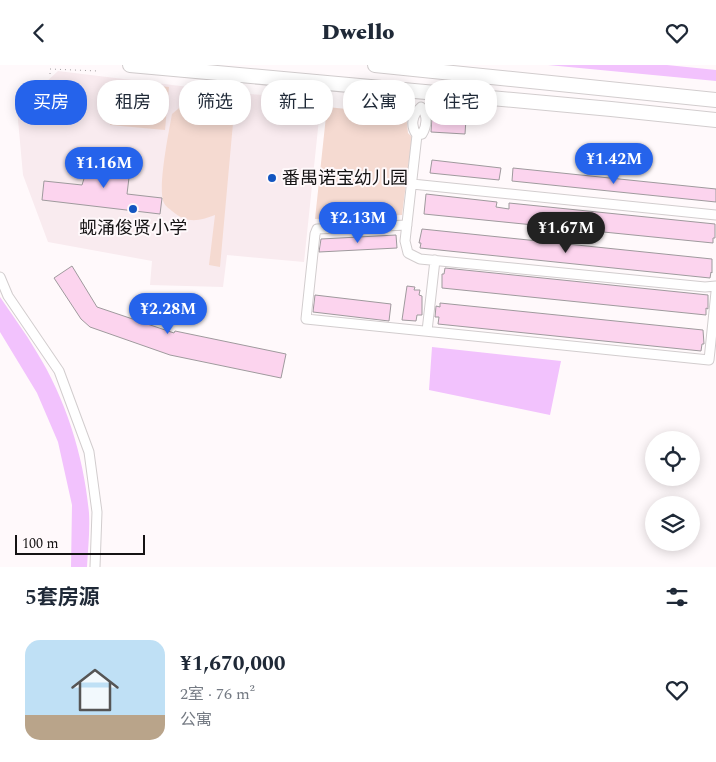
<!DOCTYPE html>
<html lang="zh">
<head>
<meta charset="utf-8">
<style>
	:root { --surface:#fff; --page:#f6f6f7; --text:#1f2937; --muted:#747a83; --line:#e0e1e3; --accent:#2563eb }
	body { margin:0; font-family:Spectral,"Noto Sans SC",serif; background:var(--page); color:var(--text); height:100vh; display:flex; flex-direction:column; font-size:19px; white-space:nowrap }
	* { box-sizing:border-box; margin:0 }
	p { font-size:16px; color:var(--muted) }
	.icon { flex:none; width:28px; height:28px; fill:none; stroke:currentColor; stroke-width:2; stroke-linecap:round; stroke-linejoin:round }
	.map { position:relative; height:502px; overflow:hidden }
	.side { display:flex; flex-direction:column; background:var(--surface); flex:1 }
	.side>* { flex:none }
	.guide { position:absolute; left:15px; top:15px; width:686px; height:45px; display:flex; gap:10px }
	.tools { position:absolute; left:645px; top:366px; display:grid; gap:10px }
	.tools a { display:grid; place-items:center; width:55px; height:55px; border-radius:50%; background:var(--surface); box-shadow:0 2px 12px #0003; font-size:25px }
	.scale { position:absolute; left:15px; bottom:12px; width:130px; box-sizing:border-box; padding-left:5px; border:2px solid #151314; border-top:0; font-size:14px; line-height:18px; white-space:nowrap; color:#151314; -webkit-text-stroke:4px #fff9fb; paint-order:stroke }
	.price { position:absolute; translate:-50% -42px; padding:0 11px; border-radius:18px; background:var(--accent); color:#fff; font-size:16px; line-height:32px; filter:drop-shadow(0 1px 2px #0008) }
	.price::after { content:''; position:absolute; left:50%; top:30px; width:15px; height:11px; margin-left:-8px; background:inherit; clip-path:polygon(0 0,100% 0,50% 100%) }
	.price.current { background:#222; color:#fff }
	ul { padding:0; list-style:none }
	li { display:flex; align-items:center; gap:15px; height:125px; padding:0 25px }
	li+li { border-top:1px solid var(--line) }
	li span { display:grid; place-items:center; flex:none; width:140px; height:100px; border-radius:15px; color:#555 }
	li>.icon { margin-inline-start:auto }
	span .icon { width:60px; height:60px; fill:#fffc; stroke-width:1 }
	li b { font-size:21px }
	h2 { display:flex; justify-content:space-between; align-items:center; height:60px; padding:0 25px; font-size:21px }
	.chip { padding:0 18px; border-radius:20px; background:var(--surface); box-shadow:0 2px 12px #0003; font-size:18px; line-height:45px }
	.chip.current { background:var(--accent); color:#fff }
	header { display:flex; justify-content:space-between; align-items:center; height:65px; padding:0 25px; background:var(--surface); font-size:22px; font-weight:800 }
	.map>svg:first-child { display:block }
</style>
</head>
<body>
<header><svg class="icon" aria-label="back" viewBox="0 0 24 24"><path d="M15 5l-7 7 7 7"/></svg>Dwello<svg class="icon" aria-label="heart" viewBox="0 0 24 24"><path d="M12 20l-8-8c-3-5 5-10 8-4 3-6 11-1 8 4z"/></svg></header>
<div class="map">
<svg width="716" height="502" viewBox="0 0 716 502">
	<rect width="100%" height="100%" fill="#fff9fb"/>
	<path fill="#f9ebef" d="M 58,6 L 238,28 L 321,35 L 304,197 L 227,190 L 223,222 L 150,220 L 152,196 L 48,177 L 23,110 L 17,44 Z"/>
	<path fill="#f5dad1" d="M 114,17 L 169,22 L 165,65 L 110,60 Z
		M 203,35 L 225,46 L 226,35 L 235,36 L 220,202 L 209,200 L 215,150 C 199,156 187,159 172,146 C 170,144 165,141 164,138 C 157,125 169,66 172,49 L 185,38 Z
		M 327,42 L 406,50 L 408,68 L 412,72 L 402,150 L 315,154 Z"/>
	<path fill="#f2c2fd" d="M 548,0 L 667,0 L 716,5 L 716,16 Z
		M 0,232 C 12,250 25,267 36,286 C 66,334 84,392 89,448 C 90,466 88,484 87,502 L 71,502 L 72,440 L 58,377 L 37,328 L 0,267 Z
		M 432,282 L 561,296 L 550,350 L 429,325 Z"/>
	<path fill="#fcd4ee" stroke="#9f9a9d" d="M 432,51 L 466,54 L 465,69 L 431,67 Z
		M 113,86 L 132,88 L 127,129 L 162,133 L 160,149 L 42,135 L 44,116 L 82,120 L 87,104 L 97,98 L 111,100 Z
		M 432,95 L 501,103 L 499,115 L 430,108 Z
		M 513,103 L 716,124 L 716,137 L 512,116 Z
		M 426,129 L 497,137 L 496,142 L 509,144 L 509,138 L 715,159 L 715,173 L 713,173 L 713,178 L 424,149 Z
		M 422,164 L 712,194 L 712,208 L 711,207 L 710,213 L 420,183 L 421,178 L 419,178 Z
		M 396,170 L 397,183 L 319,187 L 321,174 Z
		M 72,201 L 97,242 L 174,268 L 175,266 L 286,289 L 281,313 L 170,290 L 90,262 L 81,254 L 54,213 Z
		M 445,203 L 708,230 L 708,244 L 706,243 L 706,250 L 442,223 L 442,209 L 444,209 Z
		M 407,221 L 415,222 L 414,225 L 420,225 L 419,230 L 422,231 L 422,250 L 417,250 L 416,256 L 402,255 Z
		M 315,230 L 391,239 L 389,256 L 313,247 Z
		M 440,238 L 703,265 L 704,279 L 702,279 L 701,286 L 438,259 L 439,252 L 435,252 L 436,241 L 440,242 Z"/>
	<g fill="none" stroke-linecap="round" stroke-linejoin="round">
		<defs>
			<path id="minor" d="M 421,42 C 428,50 427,61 422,69 L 417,70 C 410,61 412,50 421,42 Z
				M 417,70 L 405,176 L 408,188 L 420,194 L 705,222 L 716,221
				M 412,119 L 716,150
				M 407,160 L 317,164 L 315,169 L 306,254 L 709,295 L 716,227
				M 0,212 L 8,231 L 59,306 L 89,387 L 97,447 L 95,502
				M 427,266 L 435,195"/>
			<path id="highway" d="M 130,0 L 611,44 L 716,55
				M 375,0 L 716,35"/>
		</defs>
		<use href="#minor" stroke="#d2cdce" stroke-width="11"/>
		<use href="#highway" stroke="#d2cdce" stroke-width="16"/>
		<path stroke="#a29ea0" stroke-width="1" stroke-dasharray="1 4" stroke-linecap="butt" d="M 50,9 L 50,4 L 98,6"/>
		<use href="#minor" stroke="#fff" stroke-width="9"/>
		<use href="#highway" stroke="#fff" stroke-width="14"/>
	</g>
	<g fill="#1355c0" stroke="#fff9fb" stroke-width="2">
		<circle cx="272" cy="113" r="5"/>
		<circle cx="133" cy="144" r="5"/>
	</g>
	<g text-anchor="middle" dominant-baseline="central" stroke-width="4" stroke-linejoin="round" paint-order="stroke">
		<g font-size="18" fill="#151314" stroke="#fff9fb" text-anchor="start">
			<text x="282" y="113">番禺诺宝幼儿园</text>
			<text x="133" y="163" text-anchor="middle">蚬涌俊贤小学</text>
		</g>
	</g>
</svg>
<div class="tools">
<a><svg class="icon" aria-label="locate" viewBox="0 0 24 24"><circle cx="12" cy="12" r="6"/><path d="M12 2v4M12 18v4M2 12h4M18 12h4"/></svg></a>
<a><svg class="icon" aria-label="layers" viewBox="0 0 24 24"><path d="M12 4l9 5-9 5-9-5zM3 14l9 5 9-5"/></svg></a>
</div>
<div class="scale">100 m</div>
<b class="price" style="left:614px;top:120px">¥1.42M</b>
<b class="price" style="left:104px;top:124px">¥1.16M</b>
<b class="price" style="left:358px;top:179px">¥2.13M</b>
<b class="price current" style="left:566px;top:189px">¥1.67M</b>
<b class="price" style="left:168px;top:270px">¥2.28M</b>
<div class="guide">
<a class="chip current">买房</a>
<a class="chip">租房</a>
<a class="chip">筛选</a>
<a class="chip">新上</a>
<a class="chip">公寓</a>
<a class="chip">住宅</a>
</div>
</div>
<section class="side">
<h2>5套房源<svg class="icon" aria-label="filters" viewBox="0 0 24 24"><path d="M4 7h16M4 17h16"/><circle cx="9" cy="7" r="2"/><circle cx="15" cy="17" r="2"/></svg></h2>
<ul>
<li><span style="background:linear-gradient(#bfe0f5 75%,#b9a48a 0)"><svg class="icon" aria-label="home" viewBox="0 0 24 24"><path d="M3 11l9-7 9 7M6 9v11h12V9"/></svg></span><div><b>¥1,670,000</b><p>2室 · 76 m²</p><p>公寓</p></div><svg class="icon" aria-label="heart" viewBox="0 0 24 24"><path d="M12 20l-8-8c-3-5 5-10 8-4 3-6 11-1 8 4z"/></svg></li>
</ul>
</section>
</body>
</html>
